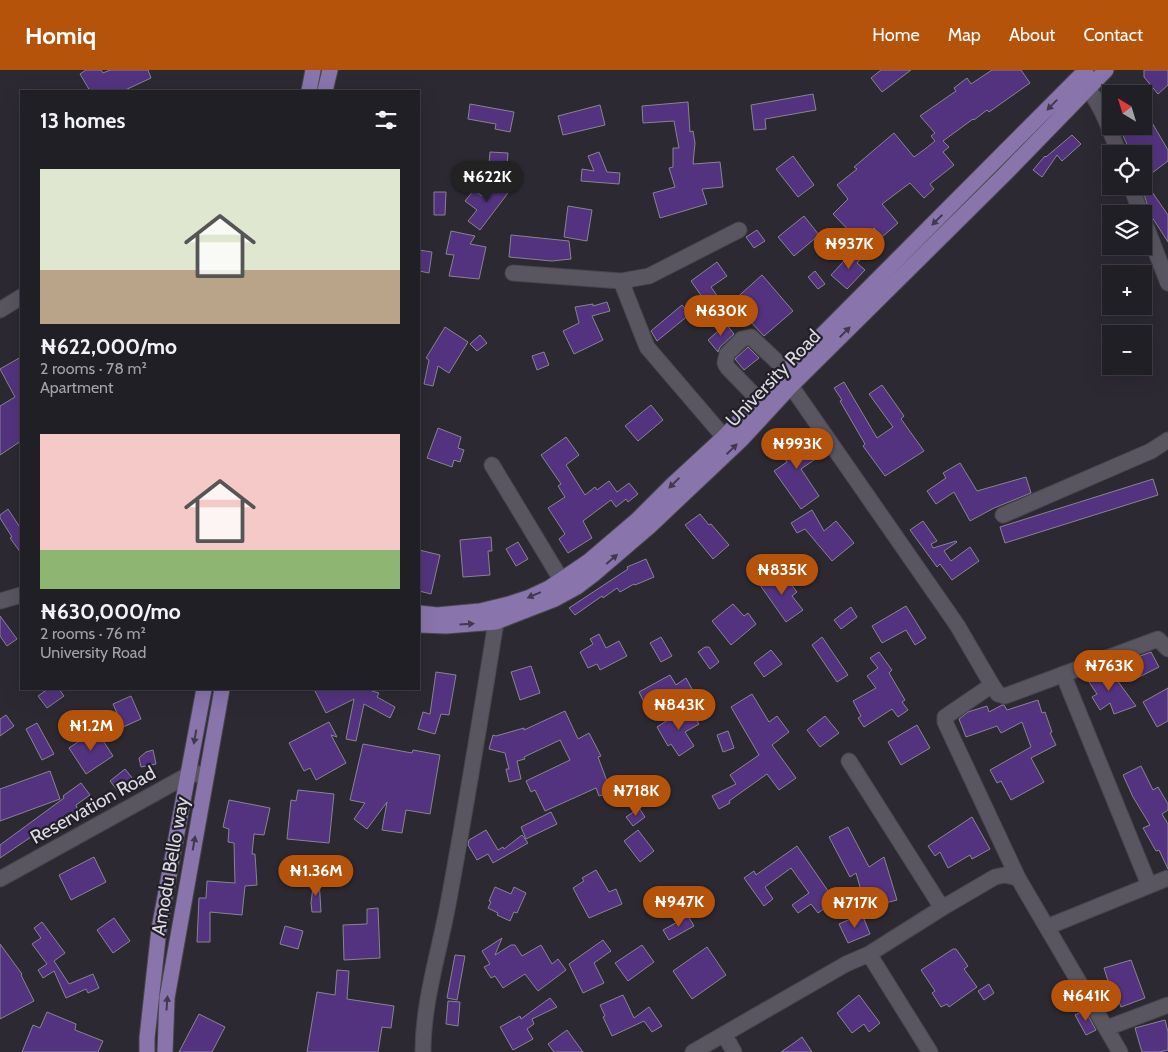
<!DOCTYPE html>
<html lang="en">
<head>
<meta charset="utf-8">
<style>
	:root { --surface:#211f26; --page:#2d2c32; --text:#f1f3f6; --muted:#a2a2a7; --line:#3e3d43; --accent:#b45309 }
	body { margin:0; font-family:Cabin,sans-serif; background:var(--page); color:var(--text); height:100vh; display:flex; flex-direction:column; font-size:19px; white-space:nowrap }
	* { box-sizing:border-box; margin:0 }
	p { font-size:16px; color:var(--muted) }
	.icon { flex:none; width:28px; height:28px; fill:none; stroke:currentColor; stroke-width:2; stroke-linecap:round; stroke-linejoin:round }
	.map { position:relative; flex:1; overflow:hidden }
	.drawer { position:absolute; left:20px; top:20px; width:400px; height:600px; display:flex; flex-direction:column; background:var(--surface); border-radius:0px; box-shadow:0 5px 20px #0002,0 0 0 1px var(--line) }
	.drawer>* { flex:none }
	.needle { width:32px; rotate:322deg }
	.fabs { position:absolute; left:1102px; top:15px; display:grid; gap:10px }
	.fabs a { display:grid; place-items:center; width:50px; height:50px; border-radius:0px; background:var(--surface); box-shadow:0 5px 20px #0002,0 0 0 1px var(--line); font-size:25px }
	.price { position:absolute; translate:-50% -42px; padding:0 11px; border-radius:18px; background:var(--accent); color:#fff; font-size:16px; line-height:32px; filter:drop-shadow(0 1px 2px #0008) }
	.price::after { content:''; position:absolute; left:50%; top:30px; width:15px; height:11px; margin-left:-8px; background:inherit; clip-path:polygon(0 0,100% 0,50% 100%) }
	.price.on { background:#222; color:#fff }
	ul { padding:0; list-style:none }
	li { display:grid; align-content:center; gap:10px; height:265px; padding:0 20px }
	li span { display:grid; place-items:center; height:155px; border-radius:0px; color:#555 }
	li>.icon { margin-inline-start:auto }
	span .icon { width:90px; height:90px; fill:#fffc; stroke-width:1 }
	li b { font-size:21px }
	h2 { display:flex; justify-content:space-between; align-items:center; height:60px; padding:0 20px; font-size:21px }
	header { display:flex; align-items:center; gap:30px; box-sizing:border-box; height:70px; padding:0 25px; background:var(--accent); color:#fff }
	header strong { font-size:24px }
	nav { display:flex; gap:28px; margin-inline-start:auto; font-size:18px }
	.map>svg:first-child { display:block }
</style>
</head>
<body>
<header>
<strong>Homiq</strong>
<nav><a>Home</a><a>Map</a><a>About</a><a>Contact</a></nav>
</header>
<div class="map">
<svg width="1168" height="982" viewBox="0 0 1168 982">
	<rect width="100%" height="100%" fill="#2c2933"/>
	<path fill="#53337f" stroke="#878490" d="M 86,0 L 101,0 L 103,3 L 110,0 L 148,0 L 151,8 L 123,21 L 90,21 L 80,4 Z
		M 881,0 L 911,0 L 882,22 L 871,8 Z
		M 992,0 L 1021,0 L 1030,13 L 989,42 L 987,40 L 974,50 L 973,49 L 943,71 L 949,77 L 943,82 L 954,95 L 930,114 L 934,119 L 924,128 L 910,113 L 882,134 L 898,153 L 882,167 L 874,158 L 860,172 L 833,144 L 848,129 L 837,115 L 857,99 L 854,97 L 894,63 L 914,87 L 925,79 L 935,71 L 931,66 L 935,63 L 920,46 L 956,21 L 954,18 L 967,8 L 971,14 Z
		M 1144,0 L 1168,0 L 1168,15 L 1158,24 L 1144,7 Z
		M 813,24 L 816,40 L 765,49 L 766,59 L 754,60 L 751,35 Z
		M 688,32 L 690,62 L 693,61 L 695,73 L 693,94 L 720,92 L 723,117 L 702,119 L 707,134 L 660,148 L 653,123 L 675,117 L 669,98 L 673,97 L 673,78 L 679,78 L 674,51 L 643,53 L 642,36 Z
		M 470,34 L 514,42 L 510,62 L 495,59 L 496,54 L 468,49 Z
		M 600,35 L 605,55 L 563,65 L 558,46 Z
		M 1144,39 L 1168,80 L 1168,91 L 1144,109 L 1144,84 L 1131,84 L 1119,56 L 1144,56 Z
		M 1072,65 L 1081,74 L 1062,91 L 1057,85 L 1042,107 L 1033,100 L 1045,86 L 1046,87 Z
		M 490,82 L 508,83 L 507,95 L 489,94 Z
		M 599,82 L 607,102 L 620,103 L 619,114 L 581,111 L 582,99 L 594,101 L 588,86 Z
		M 793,86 L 814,115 L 798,127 L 776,99 Z
		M 496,108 L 511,119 L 480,160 L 468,151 L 477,140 L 465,131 L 474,120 L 482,126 Z
		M 1150,119 L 1168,145 L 1168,172 L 1150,144 L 1144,124 Z
		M 434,122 L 446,122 L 445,145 L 434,145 Z
		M 568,136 L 592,140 L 587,171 L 564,167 Z
		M 804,146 L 819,165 L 794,186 L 778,167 Z
		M 757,160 L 765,171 L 754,178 L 746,167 Z
		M 451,161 L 475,166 L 470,174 L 486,177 L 479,209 L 449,206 L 454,185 L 446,184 Z
		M 511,165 L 569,171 L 571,189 L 552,191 L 509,187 Z
		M 856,178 L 864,185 L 857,193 L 865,200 L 847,219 L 831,205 Z
		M 419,180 L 432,182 L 429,203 L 419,201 Z
		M 717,192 L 727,206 L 711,217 L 722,233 L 702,248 L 695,238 L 705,231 L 691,211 Z
		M 815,201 L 825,214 L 818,219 L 808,207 Z
		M 762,205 L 793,241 L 764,266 L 732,232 Z
		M 607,232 L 610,241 L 592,246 L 603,270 L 574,284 L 563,261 L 579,253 L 575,237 L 593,234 L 593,236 Z
		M 682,235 L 690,244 L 657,271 L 651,261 Z
		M 726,254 L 734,264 L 720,277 L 718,282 L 708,270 Z
		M 445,257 L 468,272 L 449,303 L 438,296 L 433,316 L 424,314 L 429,290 L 426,288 Z
		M 480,265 L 487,273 L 477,281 L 470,274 Z
		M 748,277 L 759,288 L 744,300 L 735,289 Z
		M 544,282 L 549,295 L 537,300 L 532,286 Z
		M 21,287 L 21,371 L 0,385 L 0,336 L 15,327 L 0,299 Z
		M 844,312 L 877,368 L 893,357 L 869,324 L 882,315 L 904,346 L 901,349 L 924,381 L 885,406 L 863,376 L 865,374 L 840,331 L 842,330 L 834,318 Z
		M 651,335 L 663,350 L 638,371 L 625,356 Z
		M 438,358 L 461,367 L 458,378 L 464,380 L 460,392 L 454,390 L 452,397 L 427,388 Z
		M 799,362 L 817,388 L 801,399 L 819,426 L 801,439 L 774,401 L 787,392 L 776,377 Z
		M 566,367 L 579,385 L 566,395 L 585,425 L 595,417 L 597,420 L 609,411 L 617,422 L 629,413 L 638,424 L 628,432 L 626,429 L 616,437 L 611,430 L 583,451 L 592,468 L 568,483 L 559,469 L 565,464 L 548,438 L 565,427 L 558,416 L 561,414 L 541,385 Z
		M 960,393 L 977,421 L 1026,407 L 1031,423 L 994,438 L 970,451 L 954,422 L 936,434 L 927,421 L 946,408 L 943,403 Z
		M 1153,409 L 1158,425 L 1005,473 L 1000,457 Z
		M 8,439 L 21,459 L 21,483 L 10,468 L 12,467 L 0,448 L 0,445 Z
		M 812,440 L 824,461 L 836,451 L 854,473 L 832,491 L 805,459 L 797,463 L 791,453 Z
		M 700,444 L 709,455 L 711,454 L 729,475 L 713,489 L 685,455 Z
		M 923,451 L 937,471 L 931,474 L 933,478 L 956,471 L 957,472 L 944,481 L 951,491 L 970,477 L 979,491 L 952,510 L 940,494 L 937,497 L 910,460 Z
		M 491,467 L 492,481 L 488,481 L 490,505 L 463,507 L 460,470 Z
		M 518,472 L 528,489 L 516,496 L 506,479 Z
		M 419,480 L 440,485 L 431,524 L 419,521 Z
		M 646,489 L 654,507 L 635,515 L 634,514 L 620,522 L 617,518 L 603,528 L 602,526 L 575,545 L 569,538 L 628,499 L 627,497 Z
		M 780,500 L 797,522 L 792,526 L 803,540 L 786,552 L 760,515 Z
		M 733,534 L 744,546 L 748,543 L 756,554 L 731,575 L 712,551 Z
		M 906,536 L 926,568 L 915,575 L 906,560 L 882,573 L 872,556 Z
		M 851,537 L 857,547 L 841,559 L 834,550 Z
		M 0,546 L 17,569 L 7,576 L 0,566 Z
		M 599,564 L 606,578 L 619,571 L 627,586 L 600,600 L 597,594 L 588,598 L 580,582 L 593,574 L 590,569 Z
		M 661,567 L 672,586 L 661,592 L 650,573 Z
		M 822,567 L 848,605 L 837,612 L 812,575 Z
		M 705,577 L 709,577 L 719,592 L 710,599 L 698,582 Z
		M 771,580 L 782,594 L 764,607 L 754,593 Z
		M 879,582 L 892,600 L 889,603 L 905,630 L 902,632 L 908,640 L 898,647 L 892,639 L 864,657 L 858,648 L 861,646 L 853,631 L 876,618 L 867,606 L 878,598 L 870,588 Z
		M 1151,582 L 1159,597 L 1133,610 L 1124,592 Z
		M 531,596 L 540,623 L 520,630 L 511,602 Z
		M 1108,598 L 1136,636 L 1114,644 L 1110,633 L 1100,640 L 1092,627 L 1097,624 L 1085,606 Z
		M 436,602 L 456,605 L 449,645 L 441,644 L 435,664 L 418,659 L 423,642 L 430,644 Z
		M 670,605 L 676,615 L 686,608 L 692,619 L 649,642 L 639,622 Z
		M 1168,618 L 1168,651 L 1157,657 L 1143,632 Z
		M 48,619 L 59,619 L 64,626 L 47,638 L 38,626 Z
		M 314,619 L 375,619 L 372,621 L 379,623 L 377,627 L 395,637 L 390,648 L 364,634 L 356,671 L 346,669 L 354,629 L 326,643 Z
		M 752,624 L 769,652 L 777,646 L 789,662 L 772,675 L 796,708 L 779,720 L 767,704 L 729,731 L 730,733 L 719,739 L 712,726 L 736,714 L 730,705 L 759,685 L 731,637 Z
		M 131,626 L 141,649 L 123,657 L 113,634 Z
		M 1038,630 L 1042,643 L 1045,642 L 1052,662 L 1050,663 L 1056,675 L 1031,688 L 1044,712 L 1011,730 L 1001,711 L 997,713 L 990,700 L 1031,677 L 1022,652 L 1001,663 L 997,656 L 966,667 L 959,649 L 968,642 L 987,636 L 989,642 L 1002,635 L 1004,635 L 1007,640 Z
		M 688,637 L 699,654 L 685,662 L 694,676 L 679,686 L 671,674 L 668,676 L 657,657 Z
		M 565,641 L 578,669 L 589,663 L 601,686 L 598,687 L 611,722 L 599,726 L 596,718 L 545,741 L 535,720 L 531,722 L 526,711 L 570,690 L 560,670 L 524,687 L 525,689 L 517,691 L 521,709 L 509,712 L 506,699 L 509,699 L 505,683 L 489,679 L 493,665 L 496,666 L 524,658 L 524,660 Z
		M 6,645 L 14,656 L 0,666 L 0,649 Z
		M 825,646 L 839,663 L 820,677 L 807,660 Z
		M 329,652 L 337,667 L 331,665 L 346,693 L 316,710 L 310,698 L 304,701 L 289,673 Z
		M 37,653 L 54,684 L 42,690 L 26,659 Z
		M 917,655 L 930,678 L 901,695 L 888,672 Z
		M 96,660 L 113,686 L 86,704 L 69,678 Z
		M 728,661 L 734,678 L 723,682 L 717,665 Z
		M 363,674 L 412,683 L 413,680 L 440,685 L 430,744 L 406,740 L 402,763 L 382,760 L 387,732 L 367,759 L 354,749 L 365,733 L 350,730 Z
		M 153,680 L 156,694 L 141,697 L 139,688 L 146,682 Z
		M 1141,696 L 1153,720 L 1158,717 L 1168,734 L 1168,740 L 1162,744 L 1168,754 L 1168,799 L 1159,780 L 1156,781 L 1143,758 L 1150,755 L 1133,727 L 1123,705 Z
		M 125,699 L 133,709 L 118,721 L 110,711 Z
		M 50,701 L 60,729 L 0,751 L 0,719 Z
		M 81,713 L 90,725 L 76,735 L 78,741 L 62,748 L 33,769 L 31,767 L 0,788 L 0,775 L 64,728 L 63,726 Z
		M 298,720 L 334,724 L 329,773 L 287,769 L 291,730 L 296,731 Z
		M 229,730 L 270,738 L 264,765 L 254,764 L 252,784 L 255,784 L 257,815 L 245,816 L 242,845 L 210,842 L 210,872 L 197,872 L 199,828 L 206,828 L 207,811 L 235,813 L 234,773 L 228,772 L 229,759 L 223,757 Z
		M 639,738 L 645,747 L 633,756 L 626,747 Z
		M 551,742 L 557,754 L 526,769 L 521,757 Z
		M 972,747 L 990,779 L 972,789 L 970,785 L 948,798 L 940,782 L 935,786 L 928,776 Z
		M 848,757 L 869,797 L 884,787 L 897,830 L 866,838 L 856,803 L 850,807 L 829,767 Z
		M 486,760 L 498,780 L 503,777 L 504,779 L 522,765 L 528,773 L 493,793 L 488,784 L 477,790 L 468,775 L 469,770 Z
		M 638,760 L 654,781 L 640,792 L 624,771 Z
		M 797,776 L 835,831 L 818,843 L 811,834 L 798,843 L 792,835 L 809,823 L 791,798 L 765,817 L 773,829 L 764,836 L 744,808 L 754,801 L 756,805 Z
		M 94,787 L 106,812 L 71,830 L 59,805 Z
		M 596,800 L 609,822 L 616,819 L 622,834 L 589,848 L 573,818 L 584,811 L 582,808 Z
		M 314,809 L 319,809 L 321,842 L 312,842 L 311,833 Z
		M 495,817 L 511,824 L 514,817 L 526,823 L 517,843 L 514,842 L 510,851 L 497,845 L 498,843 L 488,838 L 491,832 L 489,831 Z
		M 378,838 L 380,888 L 344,890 L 343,855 L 367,854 L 367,839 Z
		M 862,844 L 870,864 L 848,873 L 839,854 Z
		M 688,846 L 694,856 L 669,870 L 663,860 Z
		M 114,848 L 130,871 L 113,883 L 97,860 Z
		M 42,852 L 65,883 L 54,891 L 69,914 L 93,904 L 99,918 L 88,923 L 86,919 L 66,928 L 54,901 L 43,908 L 38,900 L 47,894 L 32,874 L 41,868 L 34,858 Z
		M 285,856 L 303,861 L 298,879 L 280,874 Z
		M 502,868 L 495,885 L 511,875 L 515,875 L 522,886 L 541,875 L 552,894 L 558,889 L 566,900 L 538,921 L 525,904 L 503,918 L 495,906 L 491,908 L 484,897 L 490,894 L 482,881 Z
		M 603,870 L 611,881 L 594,893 L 604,913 L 583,923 L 569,894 Z
		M 0,874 L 22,904 L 21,905 L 34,931 L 0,949 Z
		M 642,875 L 654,892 L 628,911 L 615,893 Z
		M 707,877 L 726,905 L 692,929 L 673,901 Z
		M 953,879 L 956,879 L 968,896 L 964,899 L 977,917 L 949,937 L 947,934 L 941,937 L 932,923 L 935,921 L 921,900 Z
		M 455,885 L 465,886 L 457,930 L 447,928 Z
		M 1131,890 L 1145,928 L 1121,937 L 1112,914 L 1109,914 L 1104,898 Z
		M 337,900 L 349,901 L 347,929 L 394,936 L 391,958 L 382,957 L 378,982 L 307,982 L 317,922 L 335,925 Z
		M 989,914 L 994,923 L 984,930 L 978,921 Z
		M 623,925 L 634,948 L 649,937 L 662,956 L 652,962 L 644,951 L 612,966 L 603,947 L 605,946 L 600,935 Z
		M 859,925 L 880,953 L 869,962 L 864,954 L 852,963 L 837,943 Z
		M 550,928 L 557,937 L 532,949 L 534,954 L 527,959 L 533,969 L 513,980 L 500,957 L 520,946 L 521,949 Z
		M 448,931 L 460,932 L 458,956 L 446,954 Z
		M 1085,940 L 1096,960 L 1086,965 L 1075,945 Z
		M 47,942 L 76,954 L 75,960 L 103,971 L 98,982 L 22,982 L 33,955 L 40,958 Z
		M 199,944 L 225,957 L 212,982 L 179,982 Z
		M 1165,950 L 1168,962 L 1168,980 L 1159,982 L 1142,982 L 1135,958 Z
		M 567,960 L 583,982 L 554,982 L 548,974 Z
		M 802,967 L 812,982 L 781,982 L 794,973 Z"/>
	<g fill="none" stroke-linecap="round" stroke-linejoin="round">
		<defs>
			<path id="minor" d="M 1080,8 C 1101,33 1108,54 1119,84
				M 1131,116 L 1141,144
				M 1144,151 L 1168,213
				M 513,203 L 621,211 L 649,206 L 739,160
				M 621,211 L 647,277 L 724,367
				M 0,240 L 21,227
				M 791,316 L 957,555 L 992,615 L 998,624 L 1005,626 L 1158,569 L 1168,579
				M 759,330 L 727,297 L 725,293 L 727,284 L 742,269 L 751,267 L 787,301
				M 492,395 L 562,511
				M 1003,445 L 1151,381 L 1168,370
				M 0,531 L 21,525
				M 1063,604 L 1149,815
				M 992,615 L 945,647 L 945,652 L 1018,808
				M 849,691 L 942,838
				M 0,809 L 188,705 L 207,703
				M 1047,857 L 1168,808
				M 869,884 L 930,982
				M 1107,958 L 1168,935
				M 724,964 L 734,982
				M 423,982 C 423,930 440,880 449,829 C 466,737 481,645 496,552
				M 693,982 L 846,894 L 869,884 L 942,838 L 995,807 L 1005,805 L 1018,808 L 1120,982"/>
			<path id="major" d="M 309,21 L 313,0
				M 325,21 L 330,0
				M 419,543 L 437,545 L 480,541 L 509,534 L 530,527 L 549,518 L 589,491 L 637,450 L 672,415 L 724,367 L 799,288 L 1086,0
				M 419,555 L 446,556 L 496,552 L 555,529 L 577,517 L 594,504 L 650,456 L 742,369 L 791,316 L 1005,104 L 1106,0
				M 147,982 L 147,968 L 159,859 L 204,619
				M 165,982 L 167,928 L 222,619"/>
		</defs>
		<use href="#minor" stroke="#49464f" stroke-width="17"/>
		<use href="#major" stroke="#49464f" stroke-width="17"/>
		<use href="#minor" stroke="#595561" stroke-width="15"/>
		<use href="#major" stroke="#8975ac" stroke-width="15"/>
	</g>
	<defs><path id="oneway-solid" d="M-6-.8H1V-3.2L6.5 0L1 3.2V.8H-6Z" transform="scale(1.25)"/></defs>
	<g fill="#413950">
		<use href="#oneway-solid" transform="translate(1052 35) rotate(134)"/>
		<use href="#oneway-solid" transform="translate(937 150) rotate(135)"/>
		<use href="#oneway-solid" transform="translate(845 262) rotate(-45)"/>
		<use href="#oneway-solid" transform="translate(732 379) rotate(-44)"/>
		<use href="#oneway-solid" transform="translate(674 413) rotate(136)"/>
		<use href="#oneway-solid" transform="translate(612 489) rotate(-41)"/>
		<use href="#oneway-solid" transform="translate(534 525) rotate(157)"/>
		<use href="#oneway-solid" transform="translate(467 554) rotate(-4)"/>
		<use href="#oneway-solid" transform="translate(195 667) rotate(100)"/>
		<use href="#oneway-solid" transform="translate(194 773) rotate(-80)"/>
		<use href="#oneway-solid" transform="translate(167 933) rotate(-86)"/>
	</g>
	<g text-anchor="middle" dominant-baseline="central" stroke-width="4.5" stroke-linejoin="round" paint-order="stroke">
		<g font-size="19" fill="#dddbe2" stroke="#221f29">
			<text transform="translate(773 308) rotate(-46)">University Road</text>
			<text transform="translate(93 735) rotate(-29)">Reservation Road</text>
			<text transform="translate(170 796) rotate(-80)">Amodu Bello way</text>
		</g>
	</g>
</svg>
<div class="fabs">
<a><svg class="needle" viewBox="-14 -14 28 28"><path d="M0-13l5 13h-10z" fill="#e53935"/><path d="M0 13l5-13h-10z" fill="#a2a2a7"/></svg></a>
<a><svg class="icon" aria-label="locate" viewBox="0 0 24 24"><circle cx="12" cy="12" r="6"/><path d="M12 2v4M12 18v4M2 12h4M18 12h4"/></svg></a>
<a><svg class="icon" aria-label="layers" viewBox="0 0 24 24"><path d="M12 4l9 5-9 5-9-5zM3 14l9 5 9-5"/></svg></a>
<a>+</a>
<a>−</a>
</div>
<b class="price on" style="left:487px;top:133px">₦622K</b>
<b class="price" style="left:849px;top:200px">₦937K</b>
<b class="price" style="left:721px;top:267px">₦630K</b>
<b class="price" style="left:797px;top:400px">₦993K</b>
<b class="price" style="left:782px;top:526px">₦835K</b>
<b class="price" style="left:1109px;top:622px">₦763K</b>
<b class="price" style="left:679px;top:661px">₦843K</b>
<b class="price" style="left:91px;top:682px">₦1.2M</b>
<b class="price" style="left:636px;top:747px">₦718K</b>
<b class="price" style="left:316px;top:827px">₦1.36M</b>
<b class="price" style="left:679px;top:858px">₦947K</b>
<b class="price" style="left:855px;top:859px">₦717K</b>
<b class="price" style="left:1086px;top:952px">₦641K</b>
<section class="drawer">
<h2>13 homes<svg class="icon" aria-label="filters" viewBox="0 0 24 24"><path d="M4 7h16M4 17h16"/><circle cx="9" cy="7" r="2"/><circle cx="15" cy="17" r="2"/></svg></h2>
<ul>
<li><span style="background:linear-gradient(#dfe7d0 65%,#b9a48a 0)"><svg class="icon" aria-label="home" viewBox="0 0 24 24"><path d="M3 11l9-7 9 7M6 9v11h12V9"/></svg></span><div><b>₦622,000/mo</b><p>2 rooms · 78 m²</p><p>Apartment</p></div></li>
<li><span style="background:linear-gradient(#f6c9c9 75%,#8fb573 0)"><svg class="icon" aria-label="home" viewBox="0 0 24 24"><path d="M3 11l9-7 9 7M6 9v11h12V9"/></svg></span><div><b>₦630,000/mo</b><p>2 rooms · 76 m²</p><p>University Road</p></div></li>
</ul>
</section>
</div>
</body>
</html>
